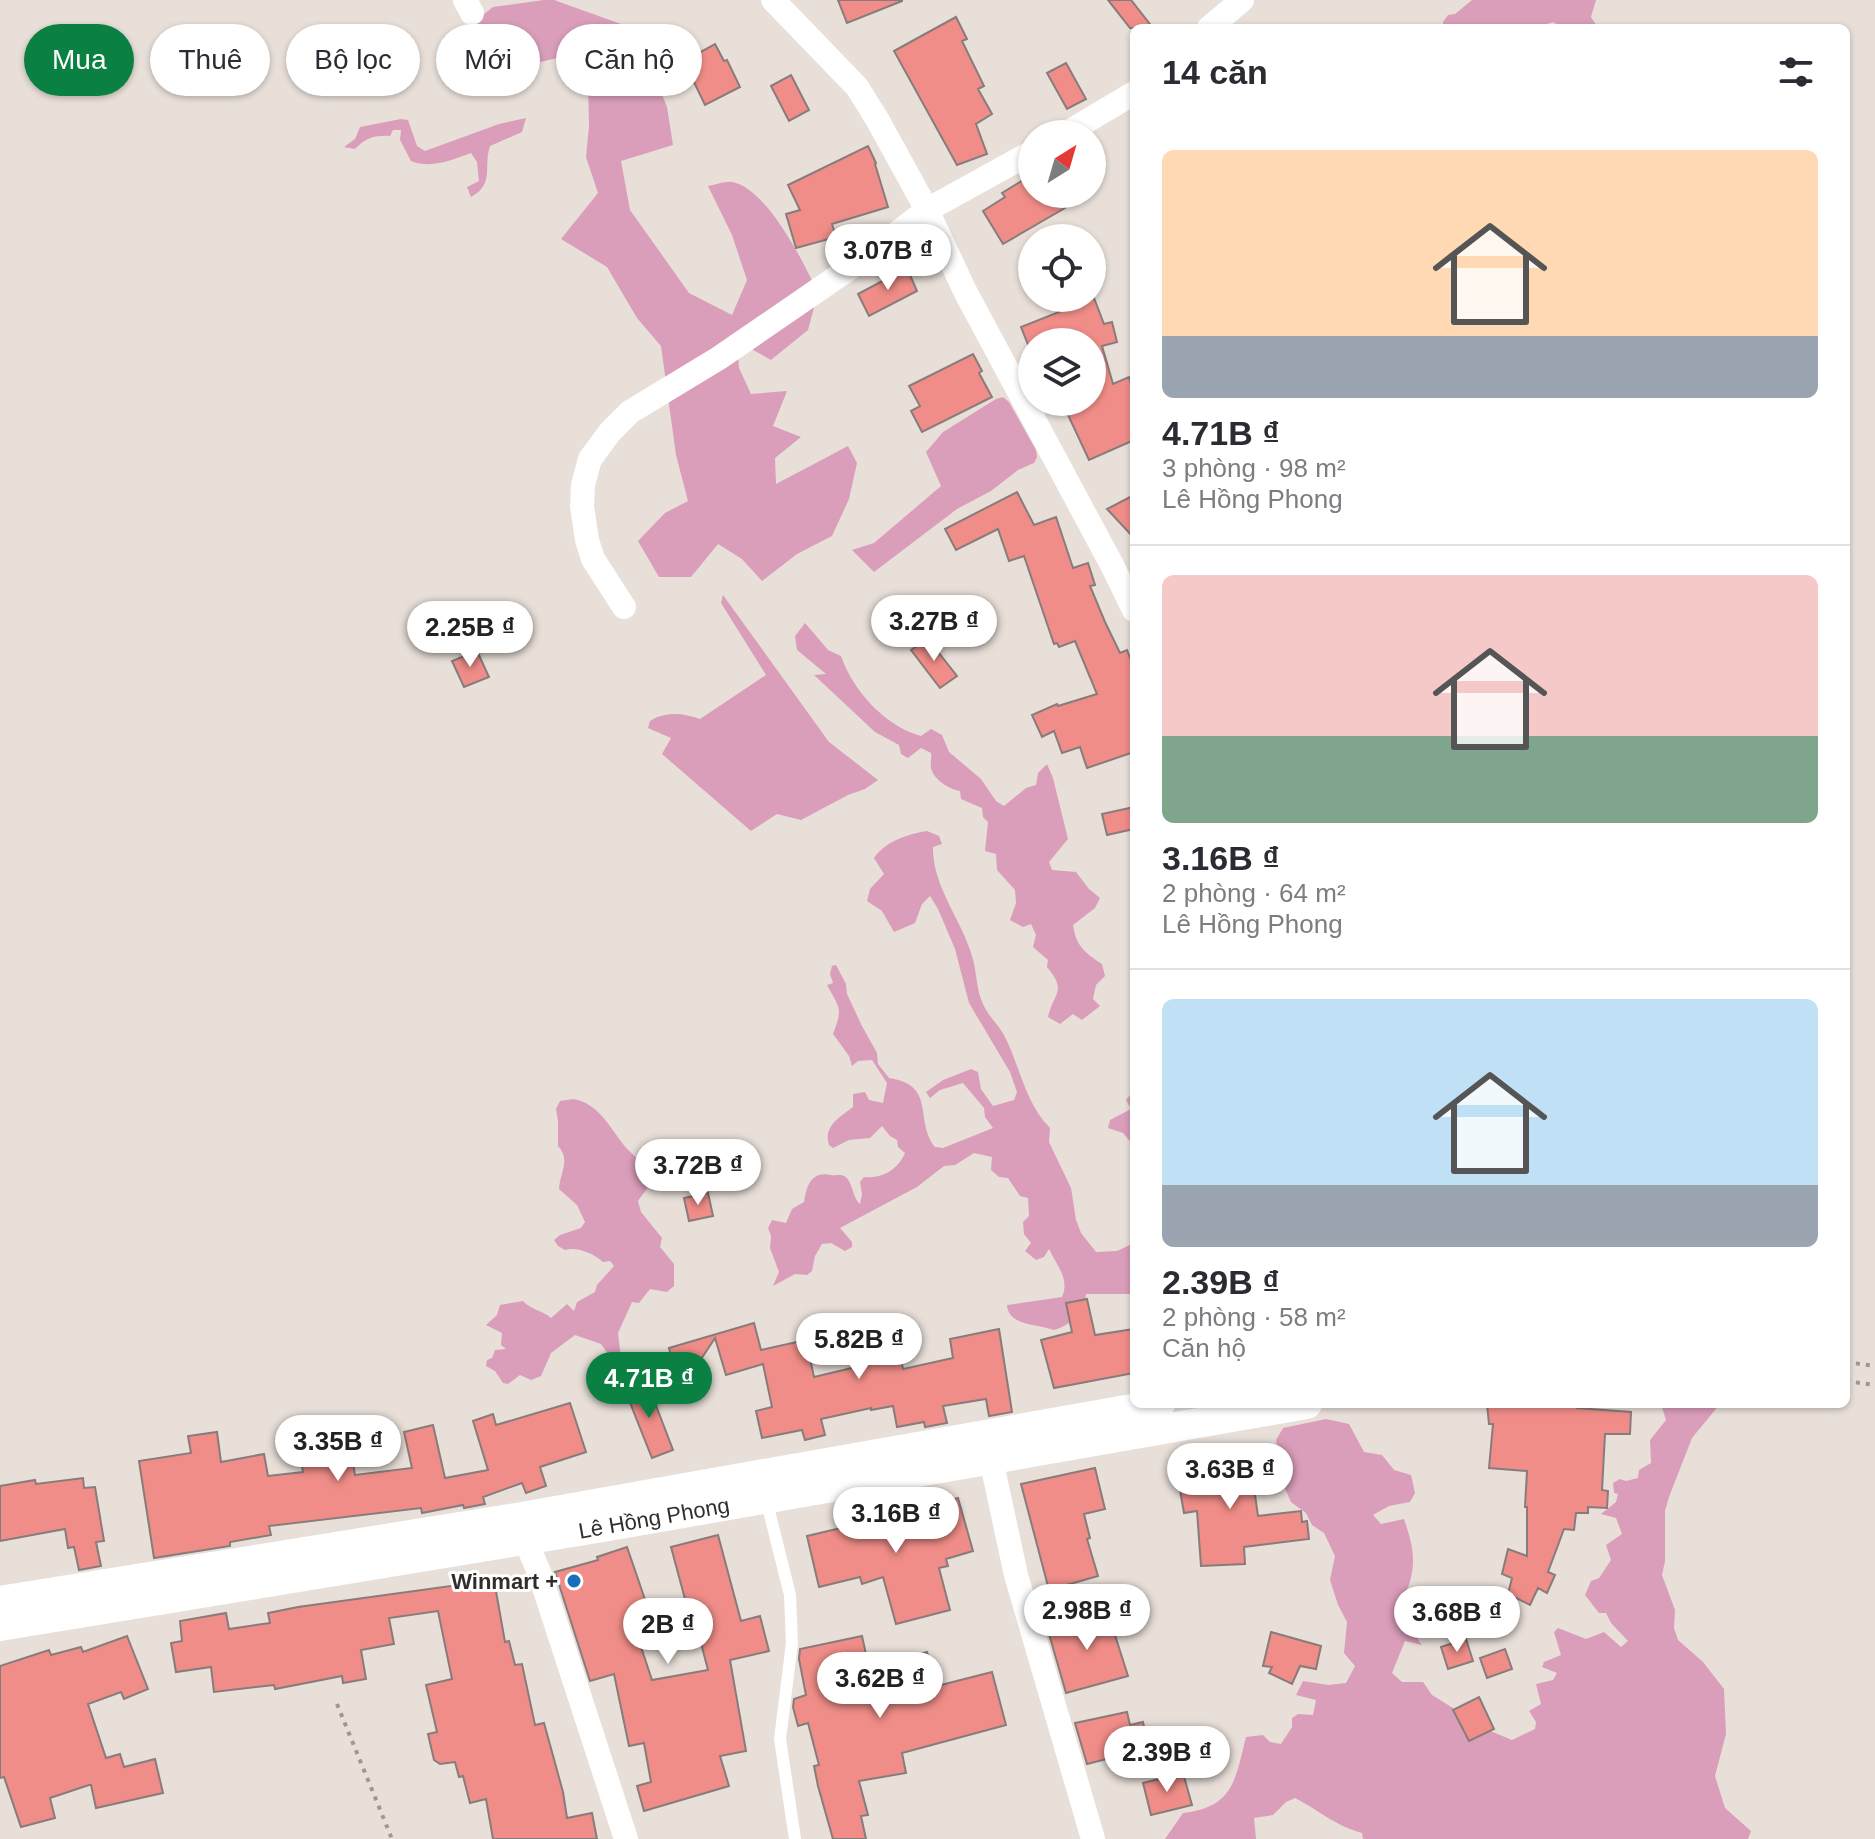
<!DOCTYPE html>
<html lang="vi">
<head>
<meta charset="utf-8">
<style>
	:root { --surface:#fff; --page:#f7f7f7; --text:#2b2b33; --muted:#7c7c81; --line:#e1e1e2; --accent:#0b8043 }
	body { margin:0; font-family:Arial,sans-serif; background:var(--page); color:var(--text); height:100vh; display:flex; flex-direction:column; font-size:30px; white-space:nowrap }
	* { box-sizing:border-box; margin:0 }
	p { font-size:26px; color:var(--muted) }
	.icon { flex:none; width:44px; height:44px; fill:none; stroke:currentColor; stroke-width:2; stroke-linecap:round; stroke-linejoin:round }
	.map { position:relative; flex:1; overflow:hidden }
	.panel { position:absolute; left:1130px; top:24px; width:720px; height:1384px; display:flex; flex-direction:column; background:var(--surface); border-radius:12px; box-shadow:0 2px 6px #0004 }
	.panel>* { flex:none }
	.top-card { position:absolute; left:24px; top:24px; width:760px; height:72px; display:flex; gap:16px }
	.needle { width:52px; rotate:37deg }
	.buttons { position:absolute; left:1018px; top:120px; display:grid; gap:16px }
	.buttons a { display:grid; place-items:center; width:88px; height:88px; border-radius:50%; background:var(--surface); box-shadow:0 2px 6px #0004; font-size:40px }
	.price { position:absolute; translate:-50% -68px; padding:0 18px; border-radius:28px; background:#fff; color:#222; font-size:26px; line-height:52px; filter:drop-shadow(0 2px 4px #0008) }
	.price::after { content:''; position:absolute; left:50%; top:48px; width:24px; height:18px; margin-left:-12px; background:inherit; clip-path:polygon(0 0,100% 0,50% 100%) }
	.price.active { background:var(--accent); color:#fff }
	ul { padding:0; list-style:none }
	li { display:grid; align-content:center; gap:16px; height:424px; padding:0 32px }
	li+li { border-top:2px solid var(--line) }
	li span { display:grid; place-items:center; height:248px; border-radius:12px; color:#555 }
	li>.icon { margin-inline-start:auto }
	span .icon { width:144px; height:144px; fill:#fffc; stroke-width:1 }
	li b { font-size:34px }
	h2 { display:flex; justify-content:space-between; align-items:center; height:96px; padding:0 32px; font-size:34px }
	.tag { padding:0 28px; border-radius:36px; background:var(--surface); box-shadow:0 2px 6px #0004; font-size:28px; line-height:72px }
	.tag.active { background:var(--accent); color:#fff }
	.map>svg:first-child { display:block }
</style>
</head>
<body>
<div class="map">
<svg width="1875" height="1839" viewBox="0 0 1875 1839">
	<rect width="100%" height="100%" fill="#e8dfd8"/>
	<path fill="#da9eba" d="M 544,0 L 554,0 L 621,24 L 649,62 L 667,107 L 673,145 L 621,161 L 630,210 L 689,293 L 732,315 L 747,280 L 732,235 L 708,186 C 715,185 725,181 732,182 C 767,188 804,263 818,293 L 808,330 L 771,360 L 737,341 L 739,368 L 751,394 L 787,391 L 773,426 L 801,437 L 775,458 L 776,484 L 848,446 L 857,463 L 849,499 L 832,536 L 797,554 L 762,581 L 742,559 L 718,544 L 691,577 L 659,577 L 638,541 L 665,513 L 688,501 L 676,455 L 661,346 L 637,318 L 607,267 L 561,239 L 598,193 L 586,157 L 589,126 L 588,78 L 561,57 L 512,69 L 481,42 L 474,22 L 493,7 Z
		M 1472,0 L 1596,0 L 1591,17 L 1598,28 L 1564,28 L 1553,22 L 1533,28 L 1444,28 L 1443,22 L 1448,15 L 1455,14 Z
		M 526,118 L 522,132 L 490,146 C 483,167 495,184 471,197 L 467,187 L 479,181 L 477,162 L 471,153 C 452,160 431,169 411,161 L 400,140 L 401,130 L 393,130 L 390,136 C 374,135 366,138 355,149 L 344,147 L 355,139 L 360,127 L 401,119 L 408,120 L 417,146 L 425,151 L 499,124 Z
		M 1003,397 L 1009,402 L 1036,450 L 1037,457 L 1034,463 L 1018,470 L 991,491 L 957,509 L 874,572 L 852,550 L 874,543 L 941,486 L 926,452 L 943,432 L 996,399 Z
		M 723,595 L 829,742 L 878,780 L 865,789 L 848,795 L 801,820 L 777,814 L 751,831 L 662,754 L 671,738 L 648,728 L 650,721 C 665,711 684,713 700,719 L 766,675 L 721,603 Z
		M 805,623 L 828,650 L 841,656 C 853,691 885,726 921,736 L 931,729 L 942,735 L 949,752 L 981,779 L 996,801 L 1004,806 L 1026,788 L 1036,785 L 1038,773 L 1047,764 L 1053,778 L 1068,839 L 1049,862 L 1052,870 L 1076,872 L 1089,889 L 1100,898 L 1095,908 L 1073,925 C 1076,946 1085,953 1102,964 L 1105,976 L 1096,985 L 1093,999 L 1100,1006 L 1082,1020 L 1073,1014 L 1060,1024 L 1048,1017 C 1053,993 1068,992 1047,967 L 1048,960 L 1033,947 L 1036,935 L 1031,924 L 1023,927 L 1010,920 L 1016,903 L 1015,890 L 997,870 L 996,854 L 985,851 L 988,822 L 983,817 L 982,808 L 961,799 L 960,791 C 949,789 934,780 931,768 C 930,763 932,758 931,753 L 921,748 L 908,758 L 901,754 L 899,745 L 875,732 L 814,675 L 826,674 L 797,650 L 795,636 Z
		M 927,831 L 939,836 L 942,844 L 933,847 C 932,886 962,920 972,956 C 977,972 976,989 983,1004 C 988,1016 998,1024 1004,1035 C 1020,1066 1025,1103 1050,1128 L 1049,1142 L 1071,1188 L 1076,1220 L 1081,1233 L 1096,1252 L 1117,1251 L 1134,1243 L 1134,1294 L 1086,1294 C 1084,1313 1071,1325 1054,1330 C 1038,1324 1008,1326 1007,1305 L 1062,1297 C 1070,1279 1057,1266 1049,1249 L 1044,1257 L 1036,1260 L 1025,1251 L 1031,1243 L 1024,1234 L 1023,1222 L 1029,1216 L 1028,1198 L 1020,1196 L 1008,1178 L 999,1177 L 991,1170 L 992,1157 L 974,1153 L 955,1165 L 944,1166 L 917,1187 L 840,1228 L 852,1242 L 852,1247 L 845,1251 L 831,1243 L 822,1244 L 815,1256 L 812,1271 L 807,1275 L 795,1274 L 773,1286 L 779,1272 L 770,1248 L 771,1236 L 768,1228 L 772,1220 L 786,1223 L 792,1209 L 804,1202 C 807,1185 811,1171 831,1175 C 835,1176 840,1174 844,1176 C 853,1181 852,1197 860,1204 L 862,1194 L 860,1182 L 864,1177 C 881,1179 898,1170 905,1153 L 898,1147 L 897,1140 L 890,1136 L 882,1126 L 870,1138 L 849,1140 L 833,1148 L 829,1145 C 823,1126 840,1117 853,1107 L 853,1094 L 865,1092 L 869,1100 L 883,1103 L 887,1083 L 872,1060 L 858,1061 L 852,1066 L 849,1056 L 833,1034 C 843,1008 840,1009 827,985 L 833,983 L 830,974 L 832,966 L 836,965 L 846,984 L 847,994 L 862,1026 L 877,1053 L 878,1064 L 889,1078 C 937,1085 914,1121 935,1147 L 943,1148 L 993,1128 L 985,1117 L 984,1108 L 963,1083 L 940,1090 L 930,1098 L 926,1092 L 943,1080 L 971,1069 L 978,1072 L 981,1089 L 993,1106 L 1014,1100 L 1017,1092 L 1010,1072 L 969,1003 L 955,949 L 938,909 L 930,896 L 922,904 L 915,923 L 894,932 L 882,911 L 867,901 L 870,889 L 884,874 L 874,858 C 886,841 908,834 927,831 Z
		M 1134,1090 L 1134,1146 L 1123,1133 L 1108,1128 L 1110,1120 L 1131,1109 L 1126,1100 Z
		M 573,1099 C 598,1103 609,1126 623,1144 C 628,1151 636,1156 640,1163 C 644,1170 645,1180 648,1187 L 638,1201 L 641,1212 L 662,1238 L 660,1247 L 674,1264 L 674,1286 L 667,1292 L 650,1289 L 639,1303 L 632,1302 L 618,1333 L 621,1358 L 615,1364 L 601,1344 L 575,1335 L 551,1353 L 541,1376 L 531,1380 L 520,1375 L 508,1384 L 503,1383 L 495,1371 L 486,1366 L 487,1360 L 492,1358 L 495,1350 L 506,1349 L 501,1345 L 502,1333 L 486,1325 L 497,1315 L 500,1305 L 523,1301 C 531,1310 542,1310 551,1318 L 567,1304 L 574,1311 L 577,1302 L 595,1292 L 597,1285 L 614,1266 L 610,1261 L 603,1262 C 595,1254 576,1246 565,1250 L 558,1246 L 554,1240 L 560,1235 L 581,1228 L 585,1222 L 577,1205 L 559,1189 C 560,1172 571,1160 558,1146 L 558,1121 L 556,1109 L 560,1101 Z
		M 1661,1404 L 1720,1404 L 1692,1438 L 1669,1497 L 1665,1511 L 1665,1561 L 1662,1575 L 1675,1610 L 1674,1628 L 1678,1640 L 1703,1662 L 1724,1689 L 1726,1734 L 1715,1776 L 1725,1808 L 1751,1831 L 1748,1839 L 1363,1839 L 1362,1833 C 1334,1825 1320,1811 1295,1798 L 1286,1802 L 1273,1815 L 1254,1818 L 1256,1839 L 1165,1839 L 1183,1813 C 1234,1807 1235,1780 1246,1737 L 1263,1735 L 1270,1742 L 1281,1744 L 1292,1727 L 1292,1718 L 1298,1714 L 1313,1715 L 1316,1700 L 1296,1695 L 1303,1681 L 1328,1685 L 1346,1683 L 1355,1666 L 1344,1653 L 1347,1622 L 1338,1605 L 1330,1580 L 1335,1556 L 1324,1533 L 1312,1525 L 1306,1513 L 1291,1502 L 1283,1484 L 1276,1440 L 1283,1428 L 1326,1419 L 1349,1424 L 1364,1452 L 1382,1455 L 1394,1470 L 1411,1475 L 1415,1493 L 1410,1502 L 1389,1506 L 1373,1515 L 1381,1524 L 1404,1519 C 1415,1551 1418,1571 1401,1602 C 1410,1615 1412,1634 1422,1645 L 1405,1641 L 1392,1673 L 1402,1682 L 1423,1682 L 1432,1695 L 1453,1708 L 1457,1717 L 1512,1740 L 1535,1729 L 1536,1722 L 1529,1711 L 1541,1704 L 1536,1684 L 1553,1680 L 1557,1673 L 1542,1667 L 1544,1662 L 1561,1655 L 1554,1632 L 1558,1628 L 1586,1639 L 1604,1632 L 1621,1647 L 1628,1641 L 1611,1623 L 1606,1613 L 1599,1613 L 1585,1595 L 1591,1581 L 1599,1578 L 1611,1560 L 1606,1545 L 1622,1534 L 1616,1518 L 1601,1514 L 1616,1502 L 1618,1494 L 1614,1493 L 1613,1483 L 1620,1479 L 1626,1481 L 1638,1478 L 1639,1470 L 1651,1463 L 1650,1440 L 1666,1420 Z"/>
	<path fill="#f08d88" stroke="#877c7b" stroke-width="2" d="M 838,0 L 902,0 L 902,1 L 847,23 Z
		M 1108,0 L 1131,0 L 1153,28 L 1130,28 Z
		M 956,17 L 967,39 L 962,41 L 984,86 L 978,89 L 992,114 L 976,124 L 987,154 L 957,165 L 894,51 Z
		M 715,44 L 724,61 L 727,60 L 740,87 L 705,105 L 692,78 L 695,76 L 686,60 Z
		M 1066,63 L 1086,99 L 1067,109 L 1047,73 Z
		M 791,75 L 809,110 L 789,121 L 771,86 Z
		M 868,146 L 876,163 L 875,164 L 888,207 L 832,224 L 836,237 L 796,248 L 786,214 L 800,210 L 788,185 Z
		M 1028,177 L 1032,183 L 1032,194 L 1057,194 L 1065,208 L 1003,244 L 983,211 L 1005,197 L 1002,193 Z
		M 907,268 L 917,291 L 869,316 L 858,294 Z
		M 1094,298 L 1104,324 L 1112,322 L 1117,342 L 1102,346 L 1113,384 L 1129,377 L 1134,392 L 1134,440 L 1089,460 L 1062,402 L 1092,402 L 1092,342 L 1032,342 L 1032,346 L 1029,347 L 1021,327 Z
		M 973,354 L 982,371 L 979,373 L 992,397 L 922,432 L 911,411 L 920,406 L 909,386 Z
		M 1017,492 L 1034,525 L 1056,517 L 1073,568 L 1088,563 L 1095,585 L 1090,586 L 1105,622 L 1120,653 L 1127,650 L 1134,668 L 1134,752 L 1087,768 L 1080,747 L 1062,753 L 1054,731 L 1042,737 L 1032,715 L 1057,704 L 1058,706 L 1097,694 L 1075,641 L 1059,647 L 1057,643 L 1054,644 L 1024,556 L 1009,561 L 998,529 L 956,550 L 945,529 Z
		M 1134,495 L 1134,538 L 1107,509 Z
		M 928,639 L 957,676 L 940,688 L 911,650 Z
		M 477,651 L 489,677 L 464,687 L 452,661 Z
		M 1134,807 L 1134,829 L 1107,835 L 1102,814 Z
		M 708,1193 L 713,1216 L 689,1221 L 684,1198 Z
		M 1087,1299 L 1095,1335 L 1134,1329 L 1134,1373 L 1054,1388 L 1041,1340 L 1072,1332 L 1066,1303 Z
		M 754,1323 L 761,1350 L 806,1340 L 814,1377 L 877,1362 L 875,1349 L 898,1345 L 903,1369 L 953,1358 L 950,1339 L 999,1329 L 1012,1412 L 989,1416 L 986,1399 L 943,1406 L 947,1423 L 925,1427 L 924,1422 L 897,1427 L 893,1406 L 871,1410 L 871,1408 L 821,1419 L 825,1435 L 805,1440 L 802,1430 L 762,1438 L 756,1411 L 772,1407 L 763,1364 L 726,1375 L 715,1338 L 686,1382 L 673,1364 L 669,1348 Z
		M 647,1382 L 673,1450 L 652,1458 L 625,1390 Z
		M 570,1403 L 586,1452 L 540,1467 L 546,1486 L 526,1493 L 522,1483 L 483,1497 L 485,1504 L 464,1508 L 463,1505 L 422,1513 L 421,1508 L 269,1526 L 271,1535 L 230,1542 L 230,1546 L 154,1558 L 139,1461 L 191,1453 L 188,1436 L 217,1432 L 221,1462 L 264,1454 L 268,1476 L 303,1472 L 301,1459 L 351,1452 L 355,1475 L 412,1468 L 404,1432 L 433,1425 L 445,1478 L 488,1470 L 473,1421 L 493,1414 L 496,1425 Z
		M 1487,1404 L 1577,1404 L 1577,1408 L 1631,1412 L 1630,1434 L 1605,1434 L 1602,1490 L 1608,1491 L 1607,1508 L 1588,1507 L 1588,1513 L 1576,1513 L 1574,1530 L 1564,1529 L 1548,1572 L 1555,1575 L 1547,1593 L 1538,1588 L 1530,1605 L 1508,1594 L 1512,1578 L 1502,1574 L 1508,1549 L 1527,1556 L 1527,1507 L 1525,1507 L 1527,1471 L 1489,1468 L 1493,1424 L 1489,1424 Z
		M 1236,1452 L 1240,1476 L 1252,1474 L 1258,1516 L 1301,1511 L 1302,1522 L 1307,1521 L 1309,1539 L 1244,1547 L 1245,1564 L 1201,1566 L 1197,1511 L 1184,1513 L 1175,1461 Z
		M 1095,1468 L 1105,1509 L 1084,1514 L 1090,1538 L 1087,1539 L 1098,1576 L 1049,1590 L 1021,1484 Z
		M 83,1478 L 84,1488 L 95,1487 L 104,1541 L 96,1542 L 101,1566 L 79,1570 L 74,1547 L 68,1548 L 65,1529 L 0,1541 L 0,1486 L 35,1480 L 36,1484 Z
		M 958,1498 L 973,1551 L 946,1559 L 948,1566 L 939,1568 L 950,1610 L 896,1624 L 883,1577 L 862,1584 L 860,1577 L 819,1587 L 807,1536 L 845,1527 L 843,1521 L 888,1506 L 892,1516 Z
		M 718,1535 L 741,1621 L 760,1616 L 769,1651 L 730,1660 L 746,1751 L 720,1756 L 729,1786 L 644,1811 L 637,1786 L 651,1782 L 644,1743 L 629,1746 L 614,1674 L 590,1681 L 555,1572 L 598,1560 L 597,1557 L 627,1547 L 651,1617 L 633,1623 L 652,1680 L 708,1670 L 696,1624 L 692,1625 L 671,1547 Z
		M 494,1580 L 505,1642 L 509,1641 L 515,1665 L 522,1664 L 535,1725 L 544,1723 L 563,1792 L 567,1818 L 592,1813 L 597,1839 L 493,1839 L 486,1799 L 470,1803 L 463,1776 L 459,1777 L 455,1762 L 440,1764 L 434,1760 L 428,1734 L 437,1732 L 426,1685 L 452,1679 L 438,1611 L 389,1618 L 394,1644 L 361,1650 L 366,1679 L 343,1683 L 342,1676 L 275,1689 L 274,1685 L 214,1692 L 211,1667 L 176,1672 L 171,1643 L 182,1641 L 180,1621 L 226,1613 L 229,1629 L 270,1623 L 268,1613 L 298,1607 Z
		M 1107,1610 L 1128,1676 L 1066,1693 L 1047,1627 Z
		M 1271,1632 L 1321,1646 L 1316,1669 L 1300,1666 L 1292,1684 L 1269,1673 L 1272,1667 L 1263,1666 Z
		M 127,1636 L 148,1689 L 124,1699 L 121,1692 L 88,1704 L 106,1758 L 120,1754 L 124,1767 L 155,1759 L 163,1793 L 96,1808 L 91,1785 L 89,1785 L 50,1798 L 55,1818 L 21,1827 L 4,1777 L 0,1778 L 0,1666 L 49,1650 L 51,1655 L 81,1647 L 83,1652 Z
		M 862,1636 L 869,1668 L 927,1652 L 937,1686 L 992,1672 L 1006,1725 L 902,1753 L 906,1773 L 859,1781 L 868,1815 L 861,1816 L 866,1839 L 833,1839 L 818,1786 L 814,1766 L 819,1765 L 808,1723 L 798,1726 L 793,1707 L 794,1699 L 806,1695 L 799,1659 L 800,1649 Z
		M 1466,1639 L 1473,1661 L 1448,1669 L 1441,1647 Z
		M 1505,1649 L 1512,1669 L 1487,1678 L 1480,1658 Z
		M 1479,1697 L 1494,1729 L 1469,1741 L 1453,1710 Z
		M 1127,1712 L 1130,1725 L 1143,1722 L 1148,1745 L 1133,1748 L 1134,1752 L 1087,1764 L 1075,1723 Z
		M 1183,1773 L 1192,1805 L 1151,1815 L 1143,1783 Z"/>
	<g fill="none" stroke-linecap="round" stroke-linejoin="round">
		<path stroke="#9e9792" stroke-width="4" stroke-dasharray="4 6" stroke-linecap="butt" d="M 1846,1362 L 1875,1366
			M 1846,1381 L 1875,1385
			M 337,1704 L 392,1839"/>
		<path stroke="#fff" stroke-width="12" d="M 766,1499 L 790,1595 L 792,1643 L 780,1739 L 795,1839"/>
		<path stroke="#fff" stroke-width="24" d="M 465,0 L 472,13
			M 773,0 L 857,87 L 877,119 L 927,210 L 966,293 L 1112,565 L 1134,610
			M 1209,28 L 1242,0
			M 1065,134 L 1134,93
			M 624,607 L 593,559 L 587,540 L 582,506 L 583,485 L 590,459 L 610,432 L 630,412 L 719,358 L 866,257 L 927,210 L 1032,152
			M 991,1459 L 1016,1575 L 1093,1839
			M 518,1523 L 539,1572 L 626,1839"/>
		<path stroke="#fff" stroke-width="30" d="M 0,1601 L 516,1518 L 1160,1404
			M 0,1626 L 603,1527 L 1307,1404"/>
	</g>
	<circle fill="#176ebb" stroke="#fff" stroke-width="3" cx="574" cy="1581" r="8"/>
	<g text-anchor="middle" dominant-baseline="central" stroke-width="6" stroke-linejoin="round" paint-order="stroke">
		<g font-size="22" fill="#312d2b" stroke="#fff">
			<text transform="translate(654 1518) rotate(-10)">Lê Hồng Phong</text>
		</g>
		<g font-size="22" font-weight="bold" fill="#312d2b" stroke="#fff" text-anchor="end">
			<text x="558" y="1581">Winmart +</text>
		</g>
	</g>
</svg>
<div class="buttons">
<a><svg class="needle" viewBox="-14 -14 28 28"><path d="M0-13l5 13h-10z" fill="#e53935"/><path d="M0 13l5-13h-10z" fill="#7c7c81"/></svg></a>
<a><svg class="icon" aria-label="locate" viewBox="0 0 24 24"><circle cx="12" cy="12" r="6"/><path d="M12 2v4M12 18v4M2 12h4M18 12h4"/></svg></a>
<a><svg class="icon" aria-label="layers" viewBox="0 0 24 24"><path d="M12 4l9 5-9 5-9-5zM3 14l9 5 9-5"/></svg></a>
</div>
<b class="price" style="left:888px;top:292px">3.07B ₫</b>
<b class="price" style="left:934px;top:663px">3.27B ₫</b>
<b class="price" style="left:470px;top:669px">2.25B ₫</b>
<b class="price" style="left:698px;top:1207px">3.72B ₫</b>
<b class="price" style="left:859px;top:1381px">5.82B ₫</b>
<b class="price active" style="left:649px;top:1420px">4.71B ₫</b>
<b class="price" style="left:338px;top:1483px">3.35B ₫</b>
<b class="price" style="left:1230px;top:1511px">3.63B ₫</b>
<b class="price" style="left:896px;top:1555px">3.16B ₫</b>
<b class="price" style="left:1087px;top:1652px">2.98B ₫</b>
<b class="price" style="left:1457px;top:1654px">3.68B ₫</b>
<b class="price" style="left:668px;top:1666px">2B ₫</b>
<b class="price" style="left:880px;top:1720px">3.62B ₫</b>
<b class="price" style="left:1167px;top:1794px">2.39B ₫</b>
<div class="top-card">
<a class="tag active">Mua</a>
<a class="tag">Thuê</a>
<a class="tag">Bộ lọc</a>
<a class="tag">Mới</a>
<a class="tag">Căn hộ</a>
</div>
<section class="panel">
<h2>14 căn<svg class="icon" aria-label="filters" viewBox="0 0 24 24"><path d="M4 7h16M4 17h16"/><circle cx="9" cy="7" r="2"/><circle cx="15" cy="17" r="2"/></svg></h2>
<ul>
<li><span style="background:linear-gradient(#ffd9b3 75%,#9aa5b1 0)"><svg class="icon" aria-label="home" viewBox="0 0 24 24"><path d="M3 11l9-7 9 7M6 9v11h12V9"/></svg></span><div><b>4.71B ₫</b><p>3 phòng · 98 m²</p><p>Lê Hồng Phong</p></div></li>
<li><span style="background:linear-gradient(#f6c9c9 65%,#7fa58c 0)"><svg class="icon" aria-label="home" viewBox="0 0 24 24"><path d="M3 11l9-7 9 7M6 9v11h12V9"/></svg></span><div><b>3.16B ₫</b><p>2 phòng · 64 m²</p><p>Lê Hồng Phong</p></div></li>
<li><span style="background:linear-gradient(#bfe0f5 75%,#9aa5b1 0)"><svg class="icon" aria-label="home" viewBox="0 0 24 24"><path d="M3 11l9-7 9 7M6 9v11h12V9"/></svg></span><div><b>2.39B ₫</b><p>2 phòng · 58 m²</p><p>Căn hộ</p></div></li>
</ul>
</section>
</div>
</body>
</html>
